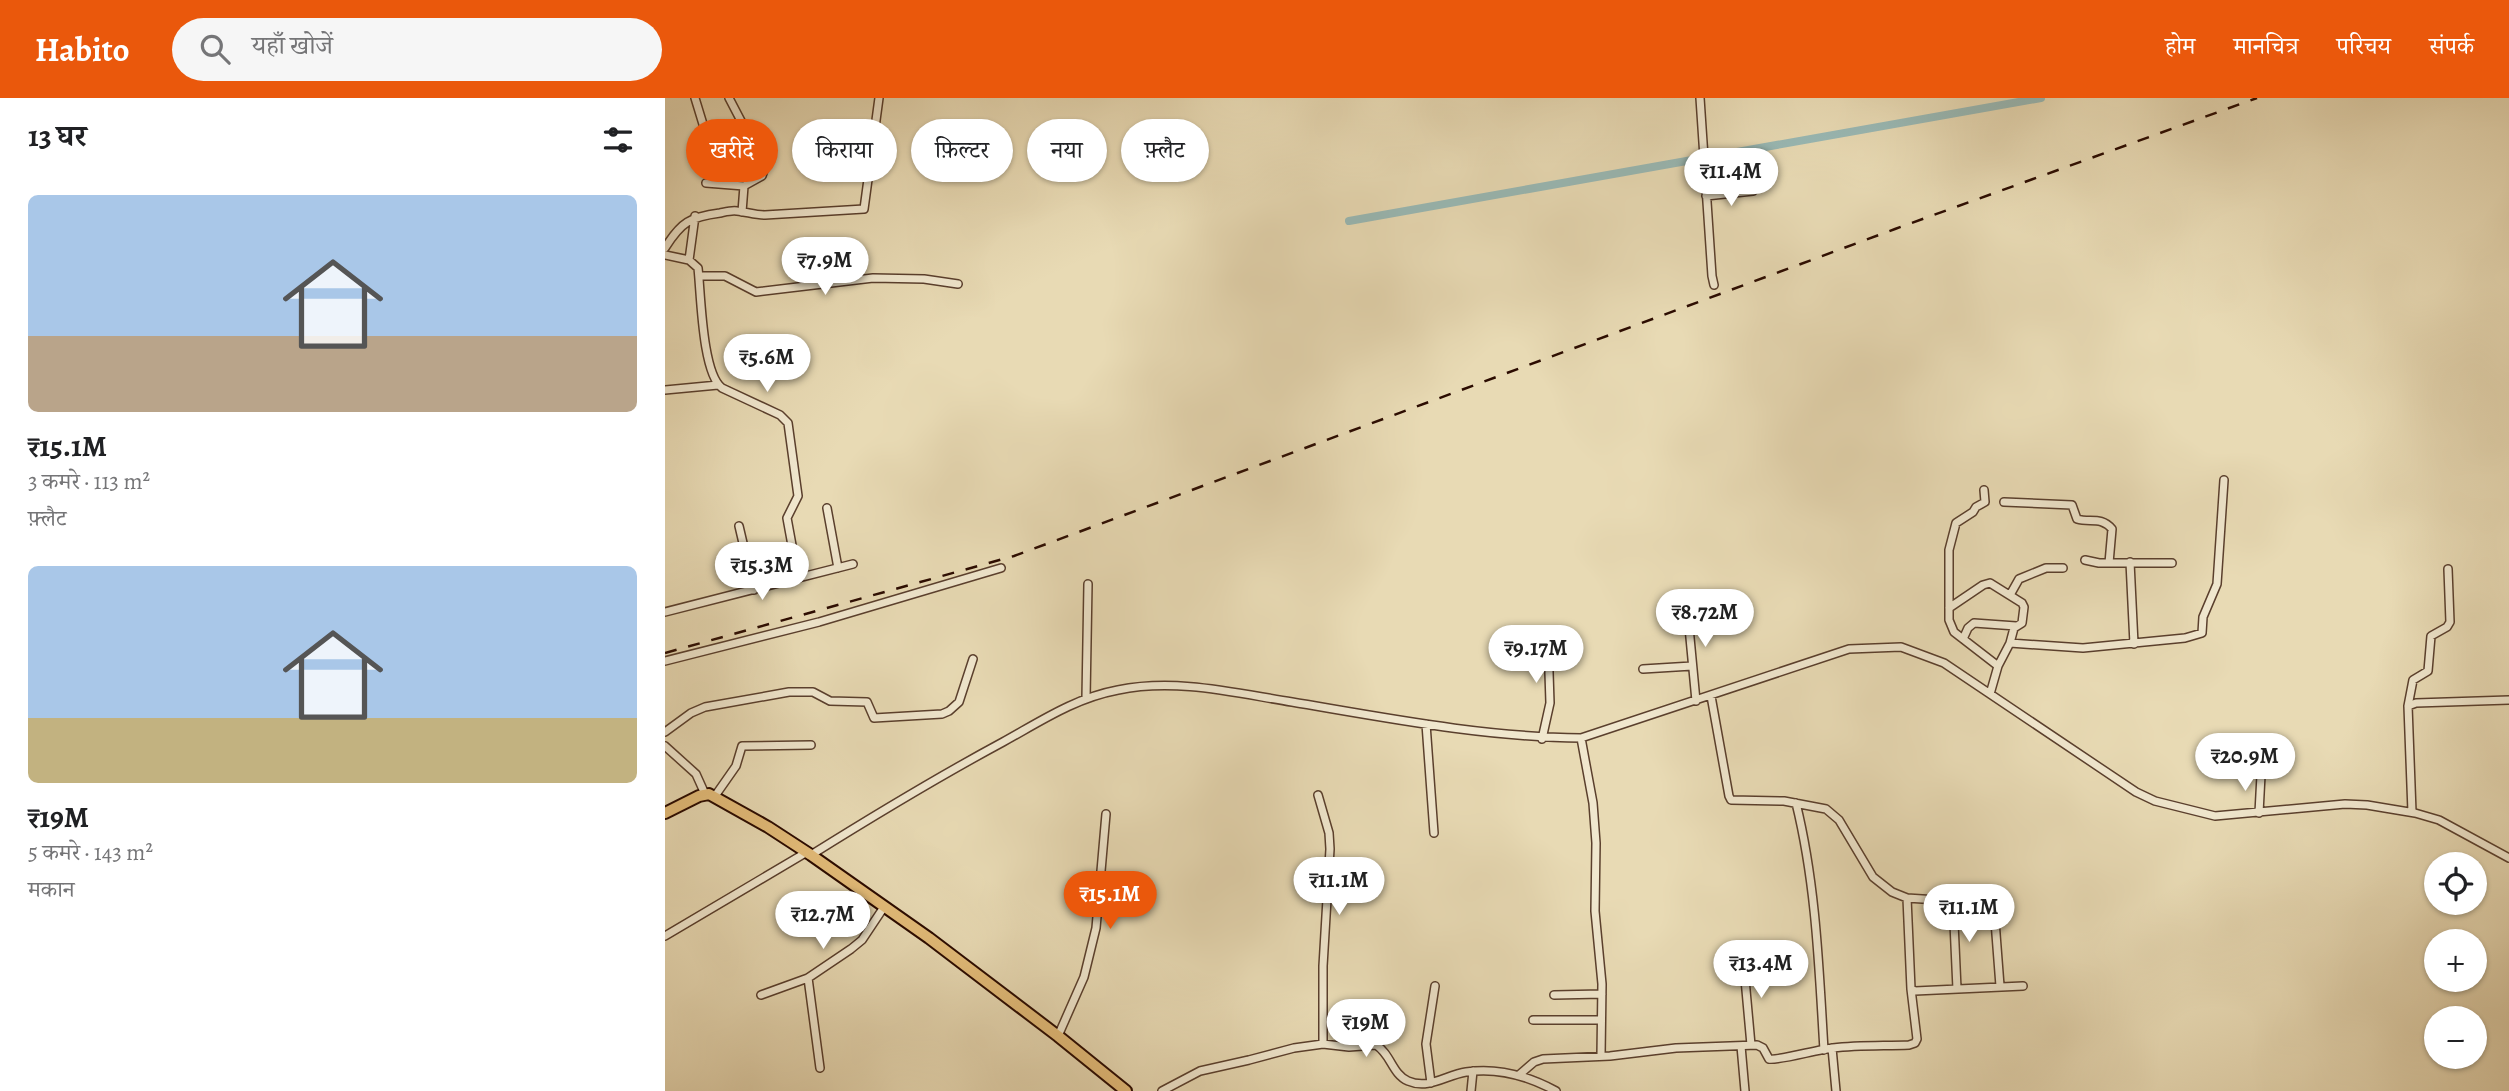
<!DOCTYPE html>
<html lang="hi">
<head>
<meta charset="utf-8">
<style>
	:root { --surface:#fff; --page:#f6f6f6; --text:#202124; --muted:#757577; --accent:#ea580c }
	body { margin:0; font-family:Alegreya,"Noto Serif Devanagari",serif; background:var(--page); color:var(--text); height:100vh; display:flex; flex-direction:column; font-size:26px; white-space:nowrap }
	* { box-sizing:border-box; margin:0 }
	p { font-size:23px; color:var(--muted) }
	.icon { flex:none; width:38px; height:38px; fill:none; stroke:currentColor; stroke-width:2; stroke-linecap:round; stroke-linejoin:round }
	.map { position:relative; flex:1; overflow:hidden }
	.sheet { display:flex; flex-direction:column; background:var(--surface); width:665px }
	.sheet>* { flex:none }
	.banner { position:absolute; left:21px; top:21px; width:665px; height:63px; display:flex; gap:14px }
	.fabs { position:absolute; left:1759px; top:754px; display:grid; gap:14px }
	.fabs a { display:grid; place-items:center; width:63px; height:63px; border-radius:50%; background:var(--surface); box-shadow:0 2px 5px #0004; font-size:35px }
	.price { position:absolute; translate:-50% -60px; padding:0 16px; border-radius:24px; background:#fff; color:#222; font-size:23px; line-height:46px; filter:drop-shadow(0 2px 4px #0008) }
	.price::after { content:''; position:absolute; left:50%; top:42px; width:21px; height:16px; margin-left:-10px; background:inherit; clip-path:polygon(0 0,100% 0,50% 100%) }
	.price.current { background:var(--accent); color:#fff }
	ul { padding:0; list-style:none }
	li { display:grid; align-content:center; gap:14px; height:371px; padding:0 28px }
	li span { display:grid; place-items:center; height:217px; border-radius:10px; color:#555 }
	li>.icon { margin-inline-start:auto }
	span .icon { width:126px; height:126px; fill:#fffc; stroke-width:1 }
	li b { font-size:30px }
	h2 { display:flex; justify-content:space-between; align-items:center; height:84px; padding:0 28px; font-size:30px }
	.chip { padding:0 24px; border-radius:32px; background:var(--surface); box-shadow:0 2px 5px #0004; font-size:24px; line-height:63px }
	.chip.current { background:var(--accent); color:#fff }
	header { display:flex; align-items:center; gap:42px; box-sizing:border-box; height:98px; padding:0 35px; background:var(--accent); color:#fff }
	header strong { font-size:33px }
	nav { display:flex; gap:38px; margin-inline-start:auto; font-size:24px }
	.search { width:490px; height:63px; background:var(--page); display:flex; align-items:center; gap:18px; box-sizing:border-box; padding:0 24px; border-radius:38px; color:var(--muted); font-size:26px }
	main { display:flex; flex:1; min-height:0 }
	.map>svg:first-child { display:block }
</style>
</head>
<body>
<header>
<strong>Habito</strong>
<div class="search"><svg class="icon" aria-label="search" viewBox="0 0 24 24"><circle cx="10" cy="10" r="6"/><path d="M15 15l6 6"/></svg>यहाँ खोजें</div>
<nav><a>होम</a><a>मानचित्र</a><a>परिचय</a><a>संपर्क</a></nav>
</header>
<main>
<section class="sheet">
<h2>13 घर<svg class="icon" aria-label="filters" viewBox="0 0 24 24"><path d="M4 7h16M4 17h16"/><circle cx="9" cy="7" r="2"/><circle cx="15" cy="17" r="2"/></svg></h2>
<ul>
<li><span style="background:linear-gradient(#a9c7e8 65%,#b9a48a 0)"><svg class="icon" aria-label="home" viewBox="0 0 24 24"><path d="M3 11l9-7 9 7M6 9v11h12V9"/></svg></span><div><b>₹15.1M</b><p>3 कमरे · 113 m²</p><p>फ़्लैट</p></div></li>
<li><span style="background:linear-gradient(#a9c7e8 70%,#c2b280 0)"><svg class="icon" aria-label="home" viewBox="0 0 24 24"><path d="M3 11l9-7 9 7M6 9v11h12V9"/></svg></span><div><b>₹19M</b><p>5 कमरे · 143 m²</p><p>मकान</p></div></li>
</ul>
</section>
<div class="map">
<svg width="1844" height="993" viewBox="0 0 1844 993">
	<rect width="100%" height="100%" fill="#e8dab4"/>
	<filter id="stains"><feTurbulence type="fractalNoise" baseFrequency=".00286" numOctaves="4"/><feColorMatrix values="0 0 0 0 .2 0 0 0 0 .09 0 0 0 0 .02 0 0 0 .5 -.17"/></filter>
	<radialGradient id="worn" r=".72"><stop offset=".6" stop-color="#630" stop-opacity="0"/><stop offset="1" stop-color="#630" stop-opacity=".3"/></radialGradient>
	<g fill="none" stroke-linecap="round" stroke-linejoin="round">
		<path stroke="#99b9b5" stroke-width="8" d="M 684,123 L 1376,0"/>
		<defs>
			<path id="minor" d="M 30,0 L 41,36 C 57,42 70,41 79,26
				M 64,0 L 100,69 L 97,78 L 79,88 L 77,114
				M 1035,0 L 1047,178 L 1049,187
				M 41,85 L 79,88
				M 1041,98 L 1088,93
				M 0,150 C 16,124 25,119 55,115 C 60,114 67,112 72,113 C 82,114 90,117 100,117 L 199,111 L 214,0
				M 0,157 L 24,162 L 33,170 C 36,196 37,275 57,290 L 115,317 L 123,325 L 133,398 L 122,420 L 133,480
				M 24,162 L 30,118
				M 34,178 L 60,178 L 91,194 L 208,180 L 259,181 L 293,186
				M 0,292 L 53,287
				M 1319,392 L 1320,404 L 1311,409 L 1308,414 L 1291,425 L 1284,452 L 1284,522 L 1289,534 L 1333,568
				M 1339,404 L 1407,407 L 1412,421 C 1425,425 1436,418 1447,431 L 1444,465
				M 162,410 L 173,470
				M 74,428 L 89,492
				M 1420,462 L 1434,465 L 1507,465
				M 1465,464 L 1469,546
				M 1345,497 L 1354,481 L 1381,470 L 1398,470
				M 1022,508 L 1031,603
				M 1284,510 L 1318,487 L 1325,485 L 1357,505 L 1359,509 L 1357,525 L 1349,530 L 1345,545
				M 0,514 L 188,466
				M 1298,541 L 1303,530 L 1309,525 L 1351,528
				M 0,563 L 154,524 L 336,470
				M 978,571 L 1027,568
				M 1325,596 L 1333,568 L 1345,545 L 1418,550 L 1520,540 L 1537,535 L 1538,519 L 1552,486 L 1559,382
				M 1046,598 L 1064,698 L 1066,702 L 1119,703 L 1161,711 L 1174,722 L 1208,779 L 1227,794 L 1242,800 L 1288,803 L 1327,817 L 1330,823 L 1335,888
				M 421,600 L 423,486
				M 1743,608 L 1748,582 L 1763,573 L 1766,538 L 1782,529 L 1785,524 L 1783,471
				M 761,626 L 769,735
				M 0,634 L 26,615 L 40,609 L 124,594 L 148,594 L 165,603 L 202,604 L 209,620 L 277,616 L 284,613 L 294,604 L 308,561
				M 916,640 L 928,705 L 931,745 L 930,813 L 937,886 L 936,958
				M 877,641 L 885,605 L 883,544
				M 0,648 L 31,676 L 40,696
				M 653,697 L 664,735 L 665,751 L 658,868 L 658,946
				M 50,698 L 71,668 L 77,648 L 146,647
				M 1131,705 C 1151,786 1154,870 1159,952
				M 1747,714 L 1743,608 L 1751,605 L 1844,602
				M 1594,715 L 1596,677
				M 146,757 C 210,717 273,679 338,644 C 376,623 410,600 453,592 C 511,580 570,595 627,604 C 722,620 819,639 916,640 L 1184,551 L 1236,549 L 1279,565 L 1471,694 L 1490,703 L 1550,718 L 1680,706 L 1702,707 L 1750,715 L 1774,722 L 1844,760
				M 1242,800 L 1246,891 L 1250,893 L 1358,888
				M 1288,803 L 1292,891
				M 0,838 L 142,754
				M 1078,859 L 1086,947
				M 143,880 L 155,970
				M 96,897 L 143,880 L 186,851 L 197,842 L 219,809
				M 889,897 L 937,896
				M 868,922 L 936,922
				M 393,938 L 419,879 L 431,830 L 441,716
				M 1076,948 L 1080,993
				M 1167,950 L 1171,993
				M 854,977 L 869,964 L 878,961 L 945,958 L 1011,950 L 1092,947 L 1098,950 L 1104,961 C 1113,963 1154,951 1168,950 C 1193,947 1219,948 1244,947 L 1250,945 L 1252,941 L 1246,891
				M 766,985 L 761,946 L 770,888
				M 497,993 L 535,973 L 584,962 L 629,950 L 658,946 L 684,949 L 711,947 C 726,956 727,976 743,983 C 764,992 781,977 801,974 C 833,969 863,978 891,993
				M 806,993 L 808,973"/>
			<path id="primary" d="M 0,715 L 34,698 L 44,696 L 103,729 L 146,757 L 264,840 L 393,938 L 461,993"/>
		</defs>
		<use href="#minor" stroke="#5a3f2d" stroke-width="10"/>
		<use href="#primary" stroke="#2b0b00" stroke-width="14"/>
		<use href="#minor" stroke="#f0e7ce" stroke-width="7"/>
		<use href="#primary" stroke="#e4bd7a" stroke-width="10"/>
		<path stroke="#2b0b00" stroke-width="2.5" stroke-dasharray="12 12" stroke-linecap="butt" d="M 0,555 L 349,458 L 1230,131 L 1592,0"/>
	</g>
	<rect width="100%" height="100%" filter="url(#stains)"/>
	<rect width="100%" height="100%" fill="url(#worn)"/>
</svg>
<div class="fabs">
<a><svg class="icon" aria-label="locate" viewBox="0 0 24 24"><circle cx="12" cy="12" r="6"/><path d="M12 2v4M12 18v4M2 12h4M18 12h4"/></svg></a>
<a>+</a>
<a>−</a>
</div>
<b class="price" style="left:1066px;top:110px">₹11.4M</b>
<b class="price" style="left:160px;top:199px">₹7.9M</b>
<b class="price" style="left:102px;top:296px">₹5.6M</b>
<b class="price" style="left:97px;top:504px">₹15.3M</b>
<b class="price" style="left:1040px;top:551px">₹8.72M</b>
<b class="price" style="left:871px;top:587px">₹9.17M</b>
<b class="price" style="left:1580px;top:695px">₹20.9M</b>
<b class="price" style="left:674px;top:819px">₹11.1M</b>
<b class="price current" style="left:445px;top:833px">₹15.1M</b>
<b class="price" style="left:1304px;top:846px">₹11.1M</b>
<b class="price" style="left:158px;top:853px">₹12.7M</b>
<b class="price" style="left:1096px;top:902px">₹13.4M</b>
<b class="price" style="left:701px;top:961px">₹19M</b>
<div class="banner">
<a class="chip current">खरीदें</a>
<a class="chip">किराया</a>
<a class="chip">फ़िल्टर</a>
<a class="chip">नया</a>
<a class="chip">फ़्लैट</a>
</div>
</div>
</main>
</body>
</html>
